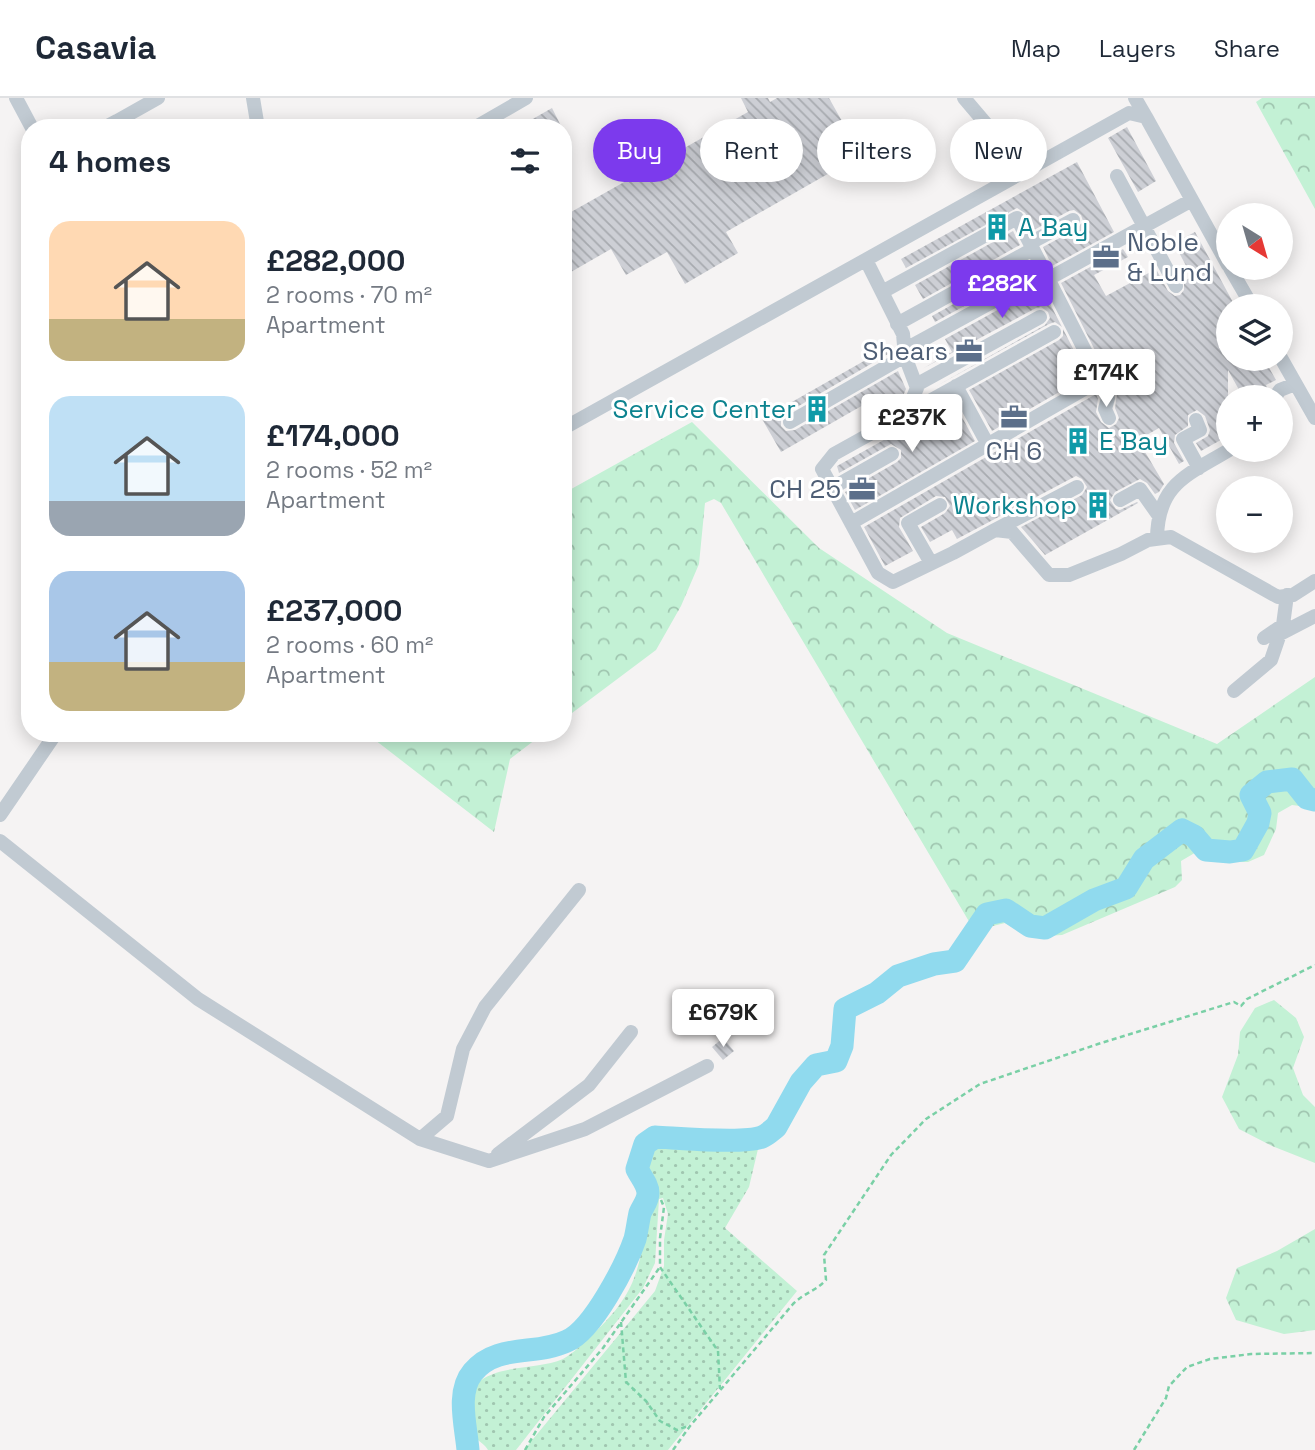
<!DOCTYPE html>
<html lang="en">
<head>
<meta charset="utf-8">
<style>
	:root { --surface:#fff; --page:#f2f2f3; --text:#1f2937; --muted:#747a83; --line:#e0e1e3; --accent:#7c3aed }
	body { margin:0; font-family:"Space Grotesk",sans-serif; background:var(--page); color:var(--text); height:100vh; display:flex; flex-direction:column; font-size:26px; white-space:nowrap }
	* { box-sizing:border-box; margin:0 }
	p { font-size:23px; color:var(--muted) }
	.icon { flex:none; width:38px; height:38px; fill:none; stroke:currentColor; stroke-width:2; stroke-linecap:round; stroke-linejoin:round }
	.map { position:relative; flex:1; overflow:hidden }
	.sheet { position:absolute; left:21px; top:21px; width:551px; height:623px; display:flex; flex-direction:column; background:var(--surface); border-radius:28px; box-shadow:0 4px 18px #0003 }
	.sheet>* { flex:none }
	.hud { position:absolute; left:593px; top:21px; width:616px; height:63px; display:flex; gap:14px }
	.needle { width:46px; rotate:143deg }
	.controls { position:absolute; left:1216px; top:105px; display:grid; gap:14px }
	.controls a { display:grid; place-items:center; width:77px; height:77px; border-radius:50%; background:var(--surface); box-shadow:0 4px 18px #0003; font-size:35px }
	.price { position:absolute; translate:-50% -60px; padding:0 16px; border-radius:7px; background:#fff; color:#222; font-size:23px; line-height:46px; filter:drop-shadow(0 2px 4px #0008) }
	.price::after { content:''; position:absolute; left:50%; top:42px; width:21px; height:16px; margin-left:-10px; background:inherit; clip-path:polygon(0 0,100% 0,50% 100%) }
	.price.on { background:var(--accent); color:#fff }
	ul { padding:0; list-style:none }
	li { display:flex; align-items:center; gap:21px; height:175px; padding:0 28px }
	li span { display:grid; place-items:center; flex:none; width:196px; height:140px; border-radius:21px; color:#555 }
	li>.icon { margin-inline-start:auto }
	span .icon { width:84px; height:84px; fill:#fffc; stroke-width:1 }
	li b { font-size:30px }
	h2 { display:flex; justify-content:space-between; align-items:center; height:84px; padding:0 28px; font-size:30px }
	.pill { padding:0 24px; border-radius:32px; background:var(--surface); box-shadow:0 4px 18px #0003; font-size:24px; line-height:63px }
	.pill.on { background:var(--accent); color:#fff }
	header { display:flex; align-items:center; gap:42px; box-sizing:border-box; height:98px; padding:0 35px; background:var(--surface); border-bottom:2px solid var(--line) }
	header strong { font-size:33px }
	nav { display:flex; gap:38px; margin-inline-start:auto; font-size:24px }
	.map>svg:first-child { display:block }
</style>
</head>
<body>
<header>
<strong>Casavia</strong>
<nav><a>Map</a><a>Layers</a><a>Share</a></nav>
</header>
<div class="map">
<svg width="1315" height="1352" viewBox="0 0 1315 1352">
	<defs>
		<pattern id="grass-dots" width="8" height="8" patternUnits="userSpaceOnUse" patternTransform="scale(1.75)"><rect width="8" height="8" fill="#c3f1d5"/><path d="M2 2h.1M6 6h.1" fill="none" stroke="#a0c6b0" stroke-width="1.8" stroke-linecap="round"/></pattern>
		<pattern id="forest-crowns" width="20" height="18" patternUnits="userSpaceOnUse" patternTransform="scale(1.75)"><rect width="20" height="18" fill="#c3f1d5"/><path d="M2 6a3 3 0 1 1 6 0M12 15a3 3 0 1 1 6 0" fill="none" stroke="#a0c6b0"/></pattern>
		<pattern id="building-back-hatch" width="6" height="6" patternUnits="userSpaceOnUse" patternTransform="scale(1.75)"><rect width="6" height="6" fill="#cdcfd5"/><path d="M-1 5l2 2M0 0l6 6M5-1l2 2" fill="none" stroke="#a8abb0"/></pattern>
	</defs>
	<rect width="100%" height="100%" fill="#f5f3f3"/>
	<path fill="url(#grass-dots)" d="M 670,1047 L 758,1051 L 749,1089 L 725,1130 L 797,1193 L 668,1352 L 524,1352 L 655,1193 L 664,1168 L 664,1142 L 668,1116 L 663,1100 L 659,1101 L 655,1165 L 643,1190 L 516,1352 L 488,1352 C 482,1341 466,1339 464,1326 C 462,1317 465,1308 468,1300 C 481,1263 534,1274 563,1261 C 574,1255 583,1245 592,1237 C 633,1199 641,1173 646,1119 C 648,1095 651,1086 646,1061 L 652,1052 Z"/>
	<path fill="url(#forest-crowns)" d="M 1262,0 L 1315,0 L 1315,111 L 1256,4 Z
		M 692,324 L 819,450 L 947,535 L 1217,646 L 1315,579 L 1315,710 L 1292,707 L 1278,715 L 1276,731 L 1264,757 L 1248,764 L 1215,764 L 1198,753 L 1181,763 L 1182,782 L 1175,789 L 1062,837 L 1029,839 L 1005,825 L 989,829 L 980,842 L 721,405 L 714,401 L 705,405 L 699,466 L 681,508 L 656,552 L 564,621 L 564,395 Z
		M 366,635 L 544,635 L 510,661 L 494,734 Z
		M 1274,902 L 1296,920 L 1304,939 L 1293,970 L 1303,997 L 1315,1009 L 1315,1065 L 1272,1048 L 1239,1031 L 1222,999 L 1238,957 L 1240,934 L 1255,910 Z
		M 1315,1131 L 1315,1232 L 1284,1236 L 1236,1222 L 1226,1200 L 1237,1170 L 1277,1153 Z"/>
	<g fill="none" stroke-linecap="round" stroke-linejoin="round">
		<path stroke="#90daee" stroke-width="23" d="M 468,1352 C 466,1328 456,1294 473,1274 C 497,1245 536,1258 567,1243 C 593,1232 626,1167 635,1141 C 637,1133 638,1124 640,1115 C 643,1108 648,1103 648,1095 C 648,1087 641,1079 637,1071 L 645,1046 L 655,1039 C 678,1040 744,1046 762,1039 C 767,1037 772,1032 776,1029 L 801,984 L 816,967 L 836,963 L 842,948 L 845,911 L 877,895 L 898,878 L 934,866 L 955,863 L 987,816 L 1006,812 L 1030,828 L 1045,830 L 1094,802 L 1126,790 L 1144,761 L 1182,732 L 1194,738 L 1206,752 L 1230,754 L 1243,752 L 1258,725 L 1260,715 L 1251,697 L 1267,684 L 1292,681 L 1307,700 L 1315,702"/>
	</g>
	<path fill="url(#building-back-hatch)" d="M 741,0 L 768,0 L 770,4 L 777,0 L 829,0 L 861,57 L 726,134 L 738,155 L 685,186 L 667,154 L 626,177 L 611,151 L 564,178 L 564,118 L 748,14 Z
		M 552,10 L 562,30 L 517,30 Z
		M 1127,29 L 1156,83 L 1138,94 L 1108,40 Z
		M 1077,64 L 1114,134 L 1052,168 L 1043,149 L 1078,130 L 1083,123 L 1081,117 L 1074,112 L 1069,113 L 1034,132 L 1025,115 L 1017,110 L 906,170 L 901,161 Z
		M 1013,133 L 1020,147 L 923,201 L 915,187 Z
		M 1195,134 L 1235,208 L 1228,208 L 1228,261 L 1264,261 L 1276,282 L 1266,287 L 1268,292 L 1266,297 L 1261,299 L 1243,299 L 1228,272 L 1228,338 L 1201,353 L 1196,345 L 1208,338 L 1210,332 L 1205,318 L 1197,312 L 1188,317 L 1188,328 L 1175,337 L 1174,345 L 1184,363 L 1179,366 L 1159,330 L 1138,342 L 1164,386 L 1159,394 L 1155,396 L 1147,385 L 1140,381 L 1115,394 L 1110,402 L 1116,411 L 1120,412 L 1137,404 L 1138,405 L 1045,457 L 1021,429 L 1082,397 L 1087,389 L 1082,381 L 1076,378 L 957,441 L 952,432 L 930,444 L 921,429 L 945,415 L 950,408 L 945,399 L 936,398 L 900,420 L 899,429 L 913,453 L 885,468 L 864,429 L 1096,296 L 1098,301 L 1096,314 L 1101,324 L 1109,330 L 1116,326 L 1119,320 L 1115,310 L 1117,296 L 1061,185 L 1123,151 L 1128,159 L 1094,177 L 1106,198 L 1156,171 L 1168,193 L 1175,198 L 1180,197 L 1184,192 L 1184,183 L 1192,179 L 1174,145 Z
		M 1029,164 L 1032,171 L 935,224 L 932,218 Z
		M 1041,188 L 1062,229 L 1055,224 L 1049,226 L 933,290 L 1045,227 L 1050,220 L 1048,214 L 1041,209 L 1036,210 L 922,271 L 952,254 L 945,241 Z
		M 1063,231 L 1087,278 L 992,333 L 969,292 L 1059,242 L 1063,238 Z
		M 885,251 L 888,256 L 785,316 L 781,320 L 781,328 L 786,333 L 795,332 L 898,273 L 906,291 L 903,298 L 878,313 L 872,302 L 781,354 L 762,321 Z
		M 952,301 L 975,343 L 855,412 L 845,394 L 897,364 L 901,360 L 901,352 L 891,346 L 839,375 L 837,368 L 900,333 L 904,341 L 932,325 L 929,319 L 944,310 L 942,307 Z
		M 723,940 L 734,953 L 723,962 L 712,949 Z"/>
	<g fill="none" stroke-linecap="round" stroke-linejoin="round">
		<path stroke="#7ad0a6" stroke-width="2.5" stroke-dasharray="5 3.5" stroke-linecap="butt" d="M 661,1102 L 664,1109 L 660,1140 L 660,1169 L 718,1253 L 720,1291
			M 621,1224 L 626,1284 L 646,1303 L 660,1323 L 677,1332 L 688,1328
			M 525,1352 L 544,1319 L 603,1250 L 660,1169
			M 673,1352 L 690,1328 L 793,1206 C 804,1195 816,1193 826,1182 L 824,1157 L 891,1057 L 926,1021 L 980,986 L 1098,946 L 1234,904 L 1241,908 L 1247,901 L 1315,867
			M 1134,1352 L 1166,1300 L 1169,1288 L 1187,1269 L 1210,1261 L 1251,1256 L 1315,1255"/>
		<path stroke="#c1cad2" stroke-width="14" d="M 16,0 L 32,30
			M 253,0 L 258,30
			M 964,0 L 1026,73
			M 1135,0 L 1146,19
			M 104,30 L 117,23
			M 120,30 L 117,23 L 158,0
			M 474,30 L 526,0
			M 1117,78 L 1176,188
			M 1030,145 L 1073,122
			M 866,162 L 903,236 L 905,258 L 917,290 L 906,316 L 834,356 L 822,371 L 878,475 L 893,484 L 953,455 L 995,432 L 1012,434 L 1049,477 L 1069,477 L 1121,456 L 1148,442 L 1171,439 L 1278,499 L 1293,497 L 1315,483
			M 1230,170 L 1252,208
			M 1048,181 L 1192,102
			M 897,226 L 1033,151
			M 904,252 L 1045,175
			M 1281,260 L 1315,320
			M 1100,282 L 1108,300 L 1105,311 L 1109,320
			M 916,287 L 1040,219
			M 956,288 L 987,345
			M 1275,299 L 1280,292 L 1295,286
			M 906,316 L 1054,234
			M 1196,322 L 1200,332 L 1183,341 L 1199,370
			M 790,324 L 905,258
			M 564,330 L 1129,15 L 1146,19 L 1228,167
			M 832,390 L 892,356
			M 1120,402 L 1140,391 L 1159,418
			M 851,425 L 1100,282 L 1017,120 L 882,194
			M 995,432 L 1077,389
			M 1157,440 C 1158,385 1188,377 1229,352
			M 931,465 L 908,425 L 940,407
			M 1280,536 L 1315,518
			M 1264,540 L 1283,527 L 1287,497
			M 1234,593 L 1271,562 L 1283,527
			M 0,717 L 56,635
			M 0,743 L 198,901 L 420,1041 L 489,1063 L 585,1031 L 707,968
			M 420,1041 L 447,1018 L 463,951 L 485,909 L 579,792
			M 498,1056 L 589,987 L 631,934"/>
	</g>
	<defs>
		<symbol id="building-bare" viewBox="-9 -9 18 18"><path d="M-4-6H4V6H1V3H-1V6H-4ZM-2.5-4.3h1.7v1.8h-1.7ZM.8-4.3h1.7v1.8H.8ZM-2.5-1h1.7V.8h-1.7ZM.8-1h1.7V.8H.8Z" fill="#0f9aa8" stroke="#fff" stroke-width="2.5" paint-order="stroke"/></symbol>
		<symbol id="office-bare" viewBox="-9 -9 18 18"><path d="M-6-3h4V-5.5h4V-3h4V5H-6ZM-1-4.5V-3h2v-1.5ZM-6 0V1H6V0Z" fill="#5c6f8a" stroke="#fff" stroke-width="2.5" paint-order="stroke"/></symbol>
	</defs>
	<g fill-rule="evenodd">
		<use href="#building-bare" x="978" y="110" width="38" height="38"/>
		<use href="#office-bare" x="1087" y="140" width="38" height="38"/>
		<use href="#office-bare" x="950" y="234" width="38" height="38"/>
		<use href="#building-bare" x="798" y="292" width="38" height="38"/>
		<use href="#office-bare" x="995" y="300" width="38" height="38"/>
		<use href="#building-bare" x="1059" y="324" width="38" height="38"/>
		<use href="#office-bare" x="843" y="372" width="38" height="38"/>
		<use href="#building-bare" x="1079" y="388" width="38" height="38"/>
	</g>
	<g text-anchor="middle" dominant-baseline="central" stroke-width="6" stroke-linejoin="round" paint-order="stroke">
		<g font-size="26" fill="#0d838f" stroke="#fff" text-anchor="start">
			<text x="1018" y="129">A Bay</text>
			<text x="796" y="311" text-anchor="end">Service Center</text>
			<text x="1099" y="343">E Bay</text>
			<text x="1077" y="407" text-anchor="end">Workshop</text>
		</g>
		<g font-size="26" fill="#4e5e75" stroke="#fff" text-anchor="end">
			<text x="1127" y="144" text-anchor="start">Noble<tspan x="1127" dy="30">&amp; Lund</tspan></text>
			<text x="948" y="253">Shears</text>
			<text x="1014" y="353" text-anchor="middle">CH 6</text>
			<text x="841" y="391">CH 25</text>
		</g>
	</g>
</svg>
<div class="controls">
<a><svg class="needle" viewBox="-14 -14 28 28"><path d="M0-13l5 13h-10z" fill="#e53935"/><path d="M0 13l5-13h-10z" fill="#747a83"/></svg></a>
<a><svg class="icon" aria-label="layers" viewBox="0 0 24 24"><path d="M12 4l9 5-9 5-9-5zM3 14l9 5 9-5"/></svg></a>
<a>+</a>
<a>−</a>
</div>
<b class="price on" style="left:1002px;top:222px">£282K</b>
<b class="price" style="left:1106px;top:311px">£174K</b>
<b class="price" style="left:912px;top:356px">£237K</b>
<b class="price" style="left:723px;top:951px">£679K</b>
<div class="hud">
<a class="pill on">Buy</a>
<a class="pill">Rent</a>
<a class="pill">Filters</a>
<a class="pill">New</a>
</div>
<section class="sheet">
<h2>4 homes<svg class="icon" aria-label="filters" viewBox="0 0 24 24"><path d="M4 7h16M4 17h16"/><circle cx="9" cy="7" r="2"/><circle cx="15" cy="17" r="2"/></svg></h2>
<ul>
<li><span style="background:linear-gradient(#ffd9b3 70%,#c2b280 0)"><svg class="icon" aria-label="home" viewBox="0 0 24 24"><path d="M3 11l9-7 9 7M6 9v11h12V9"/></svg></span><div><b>£282,000</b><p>2 rooms · 70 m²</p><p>Apartment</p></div></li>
<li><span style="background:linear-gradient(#bfe0f5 75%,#9aa5b1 0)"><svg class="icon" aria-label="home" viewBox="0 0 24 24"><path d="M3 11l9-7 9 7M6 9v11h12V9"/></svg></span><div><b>£174,000</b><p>2 rooms · 52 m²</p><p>Apartment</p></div></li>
<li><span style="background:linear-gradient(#a9c7e8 65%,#c2b280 0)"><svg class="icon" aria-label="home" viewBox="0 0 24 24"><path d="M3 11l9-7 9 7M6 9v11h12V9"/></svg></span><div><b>£237,000</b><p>2 rooms · 60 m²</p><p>Apartment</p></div></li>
</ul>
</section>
</div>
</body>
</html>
